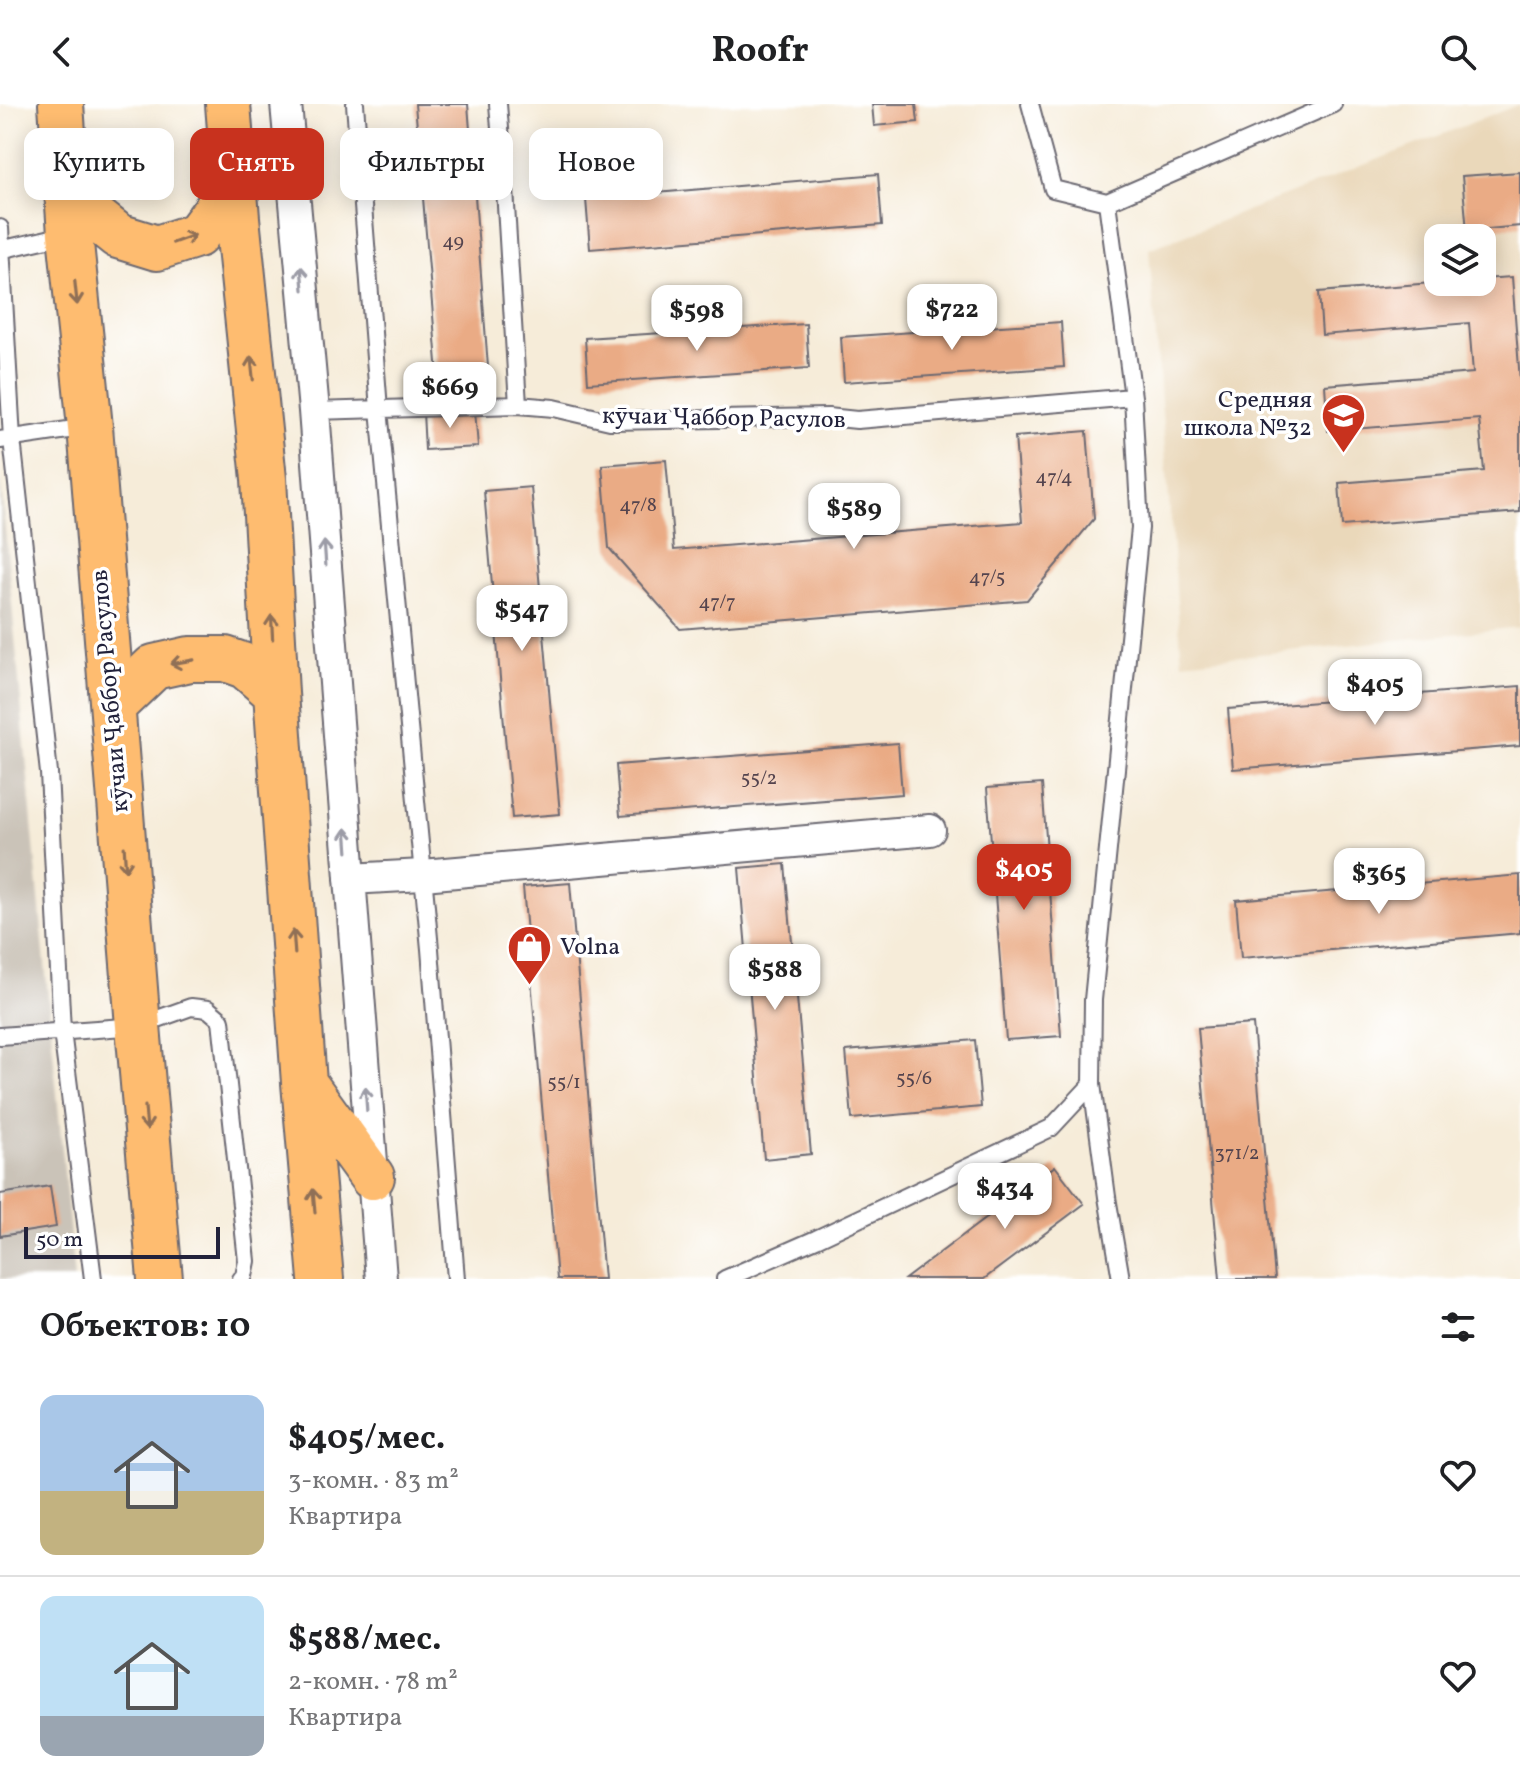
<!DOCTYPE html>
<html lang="ru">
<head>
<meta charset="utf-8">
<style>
	:root { --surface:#fff; --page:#f6f6f6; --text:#202124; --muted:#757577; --line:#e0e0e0; --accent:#c8321e }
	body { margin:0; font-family:Vollkorn,serif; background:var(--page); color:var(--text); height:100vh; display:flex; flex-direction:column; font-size:30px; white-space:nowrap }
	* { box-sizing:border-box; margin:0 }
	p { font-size:26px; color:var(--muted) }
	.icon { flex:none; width:44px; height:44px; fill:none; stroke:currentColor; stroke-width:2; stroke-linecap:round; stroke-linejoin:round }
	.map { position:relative; height:1175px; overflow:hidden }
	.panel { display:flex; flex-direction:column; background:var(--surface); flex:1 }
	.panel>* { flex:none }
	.hud { position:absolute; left:24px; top:24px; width:800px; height:72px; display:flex; gap:16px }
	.fabs { position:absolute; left:1424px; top:120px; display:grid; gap:16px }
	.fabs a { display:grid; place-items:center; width:72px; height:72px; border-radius:16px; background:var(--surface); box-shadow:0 4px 20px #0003; font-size:40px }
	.scale { position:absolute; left:24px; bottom:20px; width:196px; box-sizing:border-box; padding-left:8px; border:4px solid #22223b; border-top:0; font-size:22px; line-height:28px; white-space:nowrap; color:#22223b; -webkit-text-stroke:6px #fff; paint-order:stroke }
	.price { position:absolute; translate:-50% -68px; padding:0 18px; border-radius:16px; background:#fff; color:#222; font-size:26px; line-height:52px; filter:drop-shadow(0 2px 4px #0008) }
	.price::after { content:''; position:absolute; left:50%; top:48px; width:24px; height:18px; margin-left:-12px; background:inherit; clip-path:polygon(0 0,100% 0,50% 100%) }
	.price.selected { background:var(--accent); color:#fff }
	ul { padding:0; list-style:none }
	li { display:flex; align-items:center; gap:24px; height:200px; padding:0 40px }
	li+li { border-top:2px solid var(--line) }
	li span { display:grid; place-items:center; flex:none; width:224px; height:160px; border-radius:16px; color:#555 }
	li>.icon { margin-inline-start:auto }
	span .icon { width:96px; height:96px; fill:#fffc; stroke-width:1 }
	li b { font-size:34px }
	h2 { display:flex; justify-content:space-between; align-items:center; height:96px; padding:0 40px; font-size:34px }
	.chip { padding:0 28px; border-radius:16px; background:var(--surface); box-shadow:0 4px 20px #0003; font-size:28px; line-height:72px }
	.chip.selected { background:var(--accent); color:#fff }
	header { display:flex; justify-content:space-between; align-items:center; height:104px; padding:0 40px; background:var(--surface); font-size:36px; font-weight:700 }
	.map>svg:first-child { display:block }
</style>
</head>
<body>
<header><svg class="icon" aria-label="back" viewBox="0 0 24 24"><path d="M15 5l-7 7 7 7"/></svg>Roofr<svg class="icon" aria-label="search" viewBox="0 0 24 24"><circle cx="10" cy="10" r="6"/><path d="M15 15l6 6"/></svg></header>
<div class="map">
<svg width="1520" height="1175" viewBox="0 0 1520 1175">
	<rect width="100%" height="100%" fill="#fff"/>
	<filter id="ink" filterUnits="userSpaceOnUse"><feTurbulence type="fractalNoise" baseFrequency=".0125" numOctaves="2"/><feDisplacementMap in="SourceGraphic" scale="16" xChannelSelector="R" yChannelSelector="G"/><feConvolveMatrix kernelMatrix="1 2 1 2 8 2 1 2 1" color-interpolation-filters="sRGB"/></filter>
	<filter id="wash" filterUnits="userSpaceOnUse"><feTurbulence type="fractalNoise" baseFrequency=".006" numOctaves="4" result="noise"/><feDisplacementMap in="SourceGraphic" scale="32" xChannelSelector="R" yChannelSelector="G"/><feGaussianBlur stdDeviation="1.8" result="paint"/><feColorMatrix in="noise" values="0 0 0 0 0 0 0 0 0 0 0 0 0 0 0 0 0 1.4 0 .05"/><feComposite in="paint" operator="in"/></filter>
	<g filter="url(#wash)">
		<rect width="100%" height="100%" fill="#f6ecd9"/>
		<path fill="#ead8ba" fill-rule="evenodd" d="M 1520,0 L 1520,523 L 1182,558 L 1149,145 ZM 1438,134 L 1482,134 L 1482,178 L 1438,178 Z"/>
		<path fill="#cac3b8" d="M 0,371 L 74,1175 L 0,1175 Z"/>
		<g id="blocks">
			<path fill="#eaab85" d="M 415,0 L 468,0 L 489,276 L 439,282 Z
				M 872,0 L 916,0 L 918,18 L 874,22 Z
				M 1520,68 L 1520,122 L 1467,127 L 1462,72 Z
				M 878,70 L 882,121 L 590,145 L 586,95 Z
				M 1512,173 L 1520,277 L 1520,408 L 1342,422 L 1339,379 L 1484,367 L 1479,315 L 1328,327 L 1325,281 L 1473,269 L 1469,219 L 1322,231 L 1319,188 L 1445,178 L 1482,178 L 1482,175 Z
				M 1061,218 L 1064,263 L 844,278 L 841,233 Z
				M 806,220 L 809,264 L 588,279 L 585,234 Z
				M 475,306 L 478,343 L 425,346 L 423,308 Z
				M 1087,327 L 1094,415 L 1027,496 L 680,525 L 609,444 L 602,361 L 666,356 L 674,446 L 1022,418 L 1015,333 Z
				M 531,383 L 560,710 L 512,714 L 484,387 Z
				M 1520,582 L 1520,642 L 1233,665 L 1228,605 Z
				M 898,639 L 902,690 L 620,712 L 616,661 Z
				M 1042,680 L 1061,932 L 1006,936 L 987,684 Z
				M 785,760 L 811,1050 L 764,1055 L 739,764 Z
				M 1520,771 L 1520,829 L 1241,854 L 1236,796 Z
				M 570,779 L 604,1175 L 557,1175 L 523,783 Z
				M 1253,920 L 1275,1175 L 1220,1175 L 1198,924 Z
				M 975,936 L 981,1003 L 852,1015 L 846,947 Z
				M 1055,1062 L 1084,1100 L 984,1175 L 905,1175 Z
				M 50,1082 L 56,1123 L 0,1132 L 0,1090 Z"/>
		</g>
	</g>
	<g filter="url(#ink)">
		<use href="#blocks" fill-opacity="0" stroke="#6c6972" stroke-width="2"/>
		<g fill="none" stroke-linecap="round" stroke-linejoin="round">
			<defs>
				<path id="service" d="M 355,0 L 379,305 L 430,845 L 456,1175
					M 498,0 L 505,85 L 518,301
					M 1107,98 L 1333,0
					M 0,124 L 12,335 L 49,669 L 62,927 L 93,1175
					M 0,146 L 69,130
					M 314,307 L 518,301 L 554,304 L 610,317 L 828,313 L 857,316 L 1133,293
					M 0,336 L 88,323
					M 0,932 L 138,922 L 191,903 L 208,905 L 221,916 L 247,1157 L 244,1172 L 241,1175
					M 1092,980 L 1107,1093 L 1121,1175
					M 725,1175 L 816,1135 L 1051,1024 L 1092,980 L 1093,896 L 1140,424 L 1133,293 L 1107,98 L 1053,85 L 1030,0"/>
				<path id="minor" d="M 286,0 L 314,307 L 381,1175
					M 350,775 L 423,771 L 930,726"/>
				<path id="primary" d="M 61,0 L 70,130 L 90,323 L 138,922 L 160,1175
					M 228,0 L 237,114 L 264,375 L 276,589 L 304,979 L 321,1175
					M 68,92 L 118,132 L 157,144 L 197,131 L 234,82
					M 113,602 L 154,563 L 190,555 L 225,555 L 245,562 L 276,589
					M 304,979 L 372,1073"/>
			</defs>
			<use href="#service" stroke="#6c6972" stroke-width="20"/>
			<use href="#minor" stroke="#6c6972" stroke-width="34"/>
			<use href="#primary" stroke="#6c6972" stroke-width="48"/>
			<use href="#service" stroke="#fff" stroke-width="16"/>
			<use href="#minor" stroke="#fff" stroke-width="30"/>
			<use href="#primary" stroke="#febc70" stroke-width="44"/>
		</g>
		<defs><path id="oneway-shaft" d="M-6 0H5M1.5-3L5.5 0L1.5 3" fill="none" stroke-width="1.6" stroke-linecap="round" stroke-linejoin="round" transform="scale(2)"/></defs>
		<g stroke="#906f56">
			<use href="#oneway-shaft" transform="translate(184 135) rotate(-20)"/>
			<use href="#oneway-shaft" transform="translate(76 189) rotate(84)"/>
			<use href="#oneway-shaft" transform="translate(252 264) rotate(-96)"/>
			<use href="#oneway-shaft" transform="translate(272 523) rotate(-93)"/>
			<use href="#oneway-shaft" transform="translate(182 558) rotate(170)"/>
			<use href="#oneway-shaft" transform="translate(125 755) rotate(86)"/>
			<use href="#oneway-shaft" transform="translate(294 838) rotate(-94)"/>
			<use href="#oneway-shaft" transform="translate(146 1014) rotate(85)"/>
			<use href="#oneway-shaft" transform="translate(314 1097) rotate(-95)"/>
		</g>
		<g stroke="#9c9ca7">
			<use href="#oneway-shaft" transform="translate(302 174) rotate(-95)"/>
			<use href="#oneway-shaft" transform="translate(325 449) rotate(-94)"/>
			<use href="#oneway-shaft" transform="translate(347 736) rotate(-94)"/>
			<use href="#oneway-shaft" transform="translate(366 995) rotate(-94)"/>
		</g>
	</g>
	<defs>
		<symbol id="school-pin" viewBox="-11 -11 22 30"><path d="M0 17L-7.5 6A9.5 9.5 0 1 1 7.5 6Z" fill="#c8321e" stroke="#fff"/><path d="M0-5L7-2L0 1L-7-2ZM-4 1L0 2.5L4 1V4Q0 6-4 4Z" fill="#fff"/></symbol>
		<symbol id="shop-pin" viewBox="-11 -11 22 30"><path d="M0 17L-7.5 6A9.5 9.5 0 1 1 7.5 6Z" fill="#c8321e" stroke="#fff"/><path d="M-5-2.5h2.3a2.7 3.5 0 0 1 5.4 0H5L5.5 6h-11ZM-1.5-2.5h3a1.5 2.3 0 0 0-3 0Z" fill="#fff"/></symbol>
	</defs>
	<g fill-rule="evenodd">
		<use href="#school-pin" x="1318" y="286" width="51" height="69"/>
		<use href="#shop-pin" x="504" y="818" width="51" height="69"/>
	</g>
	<g text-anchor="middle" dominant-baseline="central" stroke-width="7" stroke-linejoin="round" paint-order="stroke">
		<g font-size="20" fill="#54444e">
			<text x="453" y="138">49</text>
			<text x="1054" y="374">47/4</text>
			<text x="638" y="402">47/8</text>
			<text x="987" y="474">47/5</text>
			<text x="717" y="499">47/7</text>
			<text x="759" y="675">55/2</text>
			<text x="914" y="975">55/6</text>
			<text x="564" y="979">55/1</text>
			<text x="1237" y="1050">371/2</text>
		</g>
		<g font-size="24" fill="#22223b" stroke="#fff" text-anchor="end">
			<text x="1312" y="297">Средняя<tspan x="1312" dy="28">школа №32</tspan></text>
			<text x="560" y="844" text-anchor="start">Volna</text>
		</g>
		<g font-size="24" fill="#22223b" stroke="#fff">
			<text transform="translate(724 315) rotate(1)">кӯчаи Ҷаббор Расулов</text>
			<text transform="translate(111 587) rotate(-95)">кӯчаи Ҷаббор Расулов</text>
		</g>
	</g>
</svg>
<div class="fabs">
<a><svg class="icon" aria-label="layers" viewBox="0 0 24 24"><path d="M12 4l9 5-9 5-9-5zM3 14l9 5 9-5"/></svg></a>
</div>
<div class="scale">50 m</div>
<b class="price" style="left:952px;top:248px">$722</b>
<b class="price" style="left:697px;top:249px">$598</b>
<b class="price" style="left:450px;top:326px">$669</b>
<b class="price" style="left:854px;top:447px">$589</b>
<b class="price" style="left:522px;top:549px">$547</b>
<b class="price" style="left:1375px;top:623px">$405</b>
<b class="price selected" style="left:1024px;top:808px">$405</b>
<b class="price" style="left:1379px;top:812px">$365</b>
<b class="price" style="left:775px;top:908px">$588</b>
<b class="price" style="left:1005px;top:1127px">$434</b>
<div class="hud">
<a class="chip">Купить</a>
<a class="chip selected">Снять</a>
<a class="chip">Фильтры</a>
<a class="chip">Новое</a>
</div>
</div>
<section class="panel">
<h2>Объектов: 10<svg class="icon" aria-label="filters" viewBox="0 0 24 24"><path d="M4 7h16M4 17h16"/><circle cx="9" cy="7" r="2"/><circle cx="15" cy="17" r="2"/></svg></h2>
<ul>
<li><span style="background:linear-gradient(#a9c7e8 60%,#c2b280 0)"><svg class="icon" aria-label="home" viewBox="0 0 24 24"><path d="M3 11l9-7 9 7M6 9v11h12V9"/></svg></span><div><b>$405/мес.</b><p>3-комн. · 83 m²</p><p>Квартира</p></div><svg class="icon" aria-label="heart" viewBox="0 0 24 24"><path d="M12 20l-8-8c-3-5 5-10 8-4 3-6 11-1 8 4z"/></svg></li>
<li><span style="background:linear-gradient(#bfe0f5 75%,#9aa5b1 0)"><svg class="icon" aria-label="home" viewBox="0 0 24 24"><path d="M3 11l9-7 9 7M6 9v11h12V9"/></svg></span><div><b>$588/мес.</b><p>2-комн. · 78 m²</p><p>Квартира</p></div><svg class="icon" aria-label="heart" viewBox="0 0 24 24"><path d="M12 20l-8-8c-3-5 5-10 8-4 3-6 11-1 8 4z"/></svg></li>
</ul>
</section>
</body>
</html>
